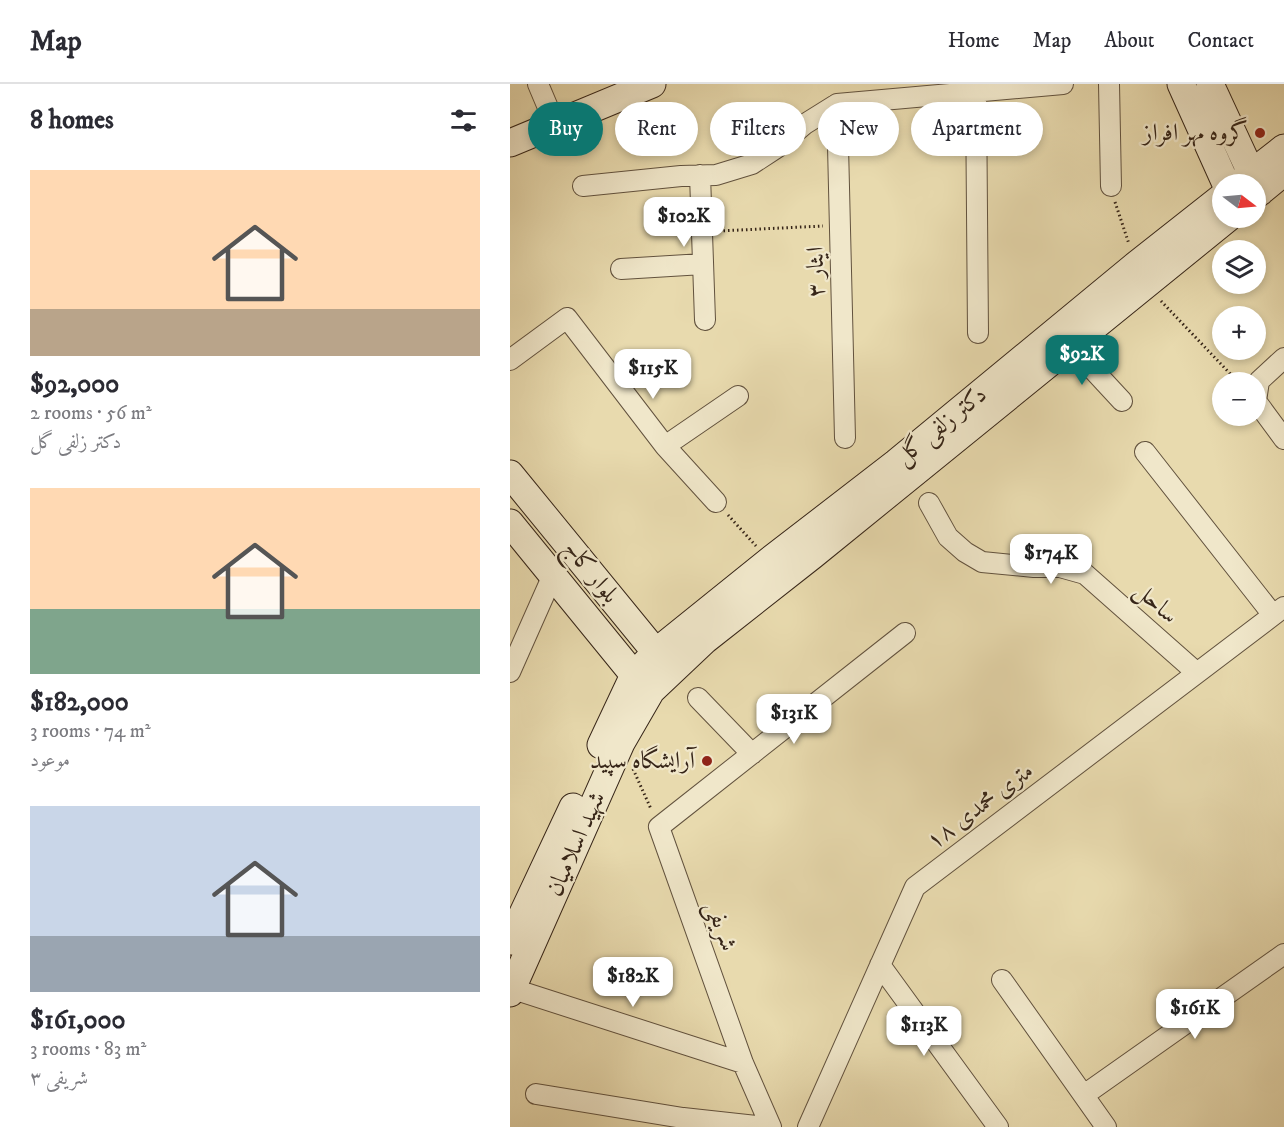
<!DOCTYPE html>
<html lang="en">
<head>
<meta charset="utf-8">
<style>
	:root { --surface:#fff; --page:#f2f2f3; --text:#2b2b33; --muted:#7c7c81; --line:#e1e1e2; --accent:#0f766e }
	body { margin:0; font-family:"IM FELL DW Pica",Amiri,serif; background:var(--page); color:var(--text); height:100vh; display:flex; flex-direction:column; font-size:22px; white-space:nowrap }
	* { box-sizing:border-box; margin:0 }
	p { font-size:20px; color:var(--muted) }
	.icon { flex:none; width:33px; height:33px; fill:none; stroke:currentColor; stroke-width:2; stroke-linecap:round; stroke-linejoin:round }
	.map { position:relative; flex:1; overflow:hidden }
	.details { display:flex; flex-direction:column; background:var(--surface); width:510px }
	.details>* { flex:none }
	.top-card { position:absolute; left:18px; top:18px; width:570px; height:54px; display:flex; gap:12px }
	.needle { width:39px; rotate:106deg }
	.tools { position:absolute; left:702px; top:90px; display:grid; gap:12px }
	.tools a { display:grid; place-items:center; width:54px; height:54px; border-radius:50%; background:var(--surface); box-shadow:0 3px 9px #0003; font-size:30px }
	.price { position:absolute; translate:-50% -51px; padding:0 14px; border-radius:12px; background:#fff; color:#222; font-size:20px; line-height:39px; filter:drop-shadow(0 2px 3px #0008) }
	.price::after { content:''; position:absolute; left:50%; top:36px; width:18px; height:14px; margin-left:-9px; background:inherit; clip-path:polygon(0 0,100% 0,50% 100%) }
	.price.current { background:var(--accent); color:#fff }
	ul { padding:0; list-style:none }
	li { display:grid; align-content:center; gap:12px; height:318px; padding:0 30px }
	li span { display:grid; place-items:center; height:186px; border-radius:0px; color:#555 }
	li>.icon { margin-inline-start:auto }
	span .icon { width:108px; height:108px; fill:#fffc; stroke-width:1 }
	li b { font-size:26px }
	h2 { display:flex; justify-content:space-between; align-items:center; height:72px; padding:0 30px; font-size:26px }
	.chip { padding:0 21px; border-radius:27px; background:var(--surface); box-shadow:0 3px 9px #0003; font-size:21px; line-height:54px }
	.chip.current { background:var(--accent); color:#fff }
	header { display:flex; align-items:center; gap:36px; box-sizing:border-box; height:84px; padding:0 30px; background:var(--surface); border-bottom:2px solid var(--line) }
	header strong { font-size:28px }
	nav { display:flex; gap:33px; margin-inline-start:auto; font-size:21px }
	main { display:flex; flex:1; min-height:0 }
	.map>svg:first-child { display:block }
</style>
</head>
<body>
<header>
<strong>Map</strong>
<nav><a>Home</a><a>Map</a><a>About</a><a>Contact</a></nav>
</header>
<main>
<section class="details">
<h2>8 homes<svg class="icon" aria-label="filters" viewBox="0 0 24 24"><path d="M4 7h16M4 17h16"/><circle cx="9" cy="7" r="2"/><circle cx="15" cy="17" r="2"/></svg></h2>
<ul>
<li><span style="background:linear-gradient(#ffd9b3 75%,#b9a48a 0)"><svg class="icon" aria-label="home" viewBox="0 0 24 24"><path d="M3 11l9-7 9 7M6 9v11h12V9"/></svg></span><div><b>$92,000</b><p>2 rooms · 56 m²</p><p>دکتر زلفی گل</p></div></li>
<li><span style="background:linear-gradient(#ffd9b3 65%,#7fa58c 0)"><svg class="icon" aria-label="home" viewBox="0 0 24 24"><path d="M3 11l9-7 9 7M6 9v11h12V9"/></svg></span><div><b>$182,000</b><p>3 rooms · 74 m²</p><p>موعود</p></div></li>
<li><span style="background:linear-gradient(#c9d6e8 70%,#9aa5b1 0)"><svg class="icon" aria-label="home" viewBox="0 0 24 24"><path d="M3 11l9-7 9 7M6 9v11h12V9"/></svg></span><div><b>$161,000</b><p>3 rooms · 83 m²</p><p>شریفی ۳</p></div></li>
</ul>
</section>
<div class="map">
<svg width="774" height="1043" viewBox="0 0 774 1043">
	<rect width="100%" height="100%" fill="#e8daae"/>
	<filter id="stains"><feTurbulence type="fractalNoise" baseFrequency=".00333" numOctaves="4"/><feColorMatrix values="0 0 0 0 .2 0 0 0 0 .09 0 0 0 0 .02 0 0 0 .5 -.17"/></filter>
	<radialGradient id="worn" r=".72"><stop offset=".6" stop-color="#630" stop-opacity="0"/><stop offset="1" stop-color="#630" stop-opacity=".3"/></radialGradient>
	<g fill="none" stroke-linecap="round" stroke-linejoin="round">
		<defs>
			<path id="street" d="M 28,0 L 39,26
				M 599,0 L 601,102
				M 466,8 L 468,249
				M 327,20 L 335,354
				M 190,91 L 195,236
				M 73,102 L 171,92 L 206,91 L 242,80 L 268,63 L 295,40 L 327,20 L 553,0
				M 111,185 L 193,180
				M 561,262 L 612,317
				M 774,274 L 749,297 L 746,317 L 774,355
				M 0,276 L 57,234 L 155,362 L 206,418
				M 155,362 L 228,312
				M 635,368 L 763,531
				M 419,419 L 438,453 L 455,468 L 472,478 L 524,483 L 550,483 L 575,490 L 687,589
				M 0,588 L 43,491
				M 188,614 L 242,670
				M 370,881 L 488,1043
				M 492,896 L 596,1043
				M 0,904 L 233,979
				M 26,1010 L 173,1034 L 255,1043
				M 574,1011 L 774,870
				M 261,1043 L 233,979 L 149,743 L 395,549
				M 298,1043 L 405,803 L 774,523"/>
			<path id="secondary" d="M 671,0 L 716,100
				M 700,0 L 750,108
				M 0,59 L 142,0
				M 728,100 L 774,64
				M 746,111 L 774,88
				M 0,390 L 157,582
				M 0,439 L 124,591 L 137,604
				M 91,661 L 124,591 L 146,568 L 259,477 L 386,379 L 626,181 L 712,113
				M 0,857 L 63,723
				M 0,909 L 111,659 L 141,607 L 195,556 L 303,471 L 718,134"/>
		</defs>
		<use href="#street" stroke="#62523e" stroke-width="22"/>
		<use href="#secondary" stroke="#362518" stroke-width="29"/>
		<path stroke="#362518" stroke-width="3" stroke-dasharray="1.5 3" stroke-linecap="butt" d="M 605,118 L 619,160
			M 209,147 L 313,142
			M 651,217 L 728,298
			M 218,431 L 246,462
			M 123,685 L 141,725"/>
		<use href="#street" stroke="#f0e7ca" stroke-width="20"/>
		<use href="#secondary" stroke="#f0e7ca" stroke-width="27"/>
	</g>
	<g fill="#8f2418" stroke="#f0e7ca" stroke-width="2">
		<circle cx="750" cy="49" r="6"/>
		<circle cx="197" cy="677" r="6"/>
	</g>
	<g text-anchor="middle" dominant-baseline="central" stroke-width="4.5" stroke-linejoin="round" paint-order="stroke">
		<g font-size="24" fill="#362518" stroke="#f0e7ca" text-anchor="end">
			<text x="738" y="49">گروه مهر افراز</text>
			<text x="185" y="677">آرایشگاه سپید</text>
		</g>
		<g font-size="24" fill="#362518" stroke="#f0e7ca">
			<text transform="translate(306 188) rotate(-91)">ایثار ۳</text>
			<text transform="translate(431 342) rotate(-39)">دکتر زلفی گل</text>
			<text transform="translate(81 488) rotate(51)">بلوار کاج</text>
			<text transform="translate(646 519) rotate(42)">ساحل</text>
			<text transform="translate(470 722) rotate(-37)">۱۸ متری محمدی</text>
			<text transform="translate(66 760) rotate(-66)">شهید اسلامیان</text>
			<text transform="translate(211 842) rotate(70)">شریفی</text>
		</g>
	</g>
	<rect width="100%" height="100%" filter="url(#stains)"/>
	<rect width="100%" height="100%" fill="url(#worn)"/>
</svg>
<div class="tools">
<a><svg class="needle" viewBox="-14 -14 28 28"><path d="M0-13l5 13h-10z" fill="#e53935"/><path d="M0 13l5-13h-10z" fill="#7c7c81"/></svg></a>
<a><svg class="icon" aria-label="layers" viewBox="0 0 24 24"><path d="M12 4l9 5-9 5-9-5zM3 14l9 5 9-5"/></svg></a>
<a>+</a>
<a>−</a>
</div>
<b class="price" style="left:174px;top:164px">$102K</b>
<b class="price current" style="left:572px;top:302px">$92K</b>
<b class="price" style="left:143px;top:316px">$115K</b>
<b class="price" style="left:541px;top:501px">$174K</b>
<b class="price" style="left:284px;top:661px">$131K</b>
<b class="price" style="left:123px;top:924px">$182K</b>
<b class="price" style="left:685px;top:956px">$161K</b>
<b class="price" style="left:414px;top:973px">$113K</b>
<div class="top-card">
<a class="chip current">Buy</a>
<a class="chip">Rent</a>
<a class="chip">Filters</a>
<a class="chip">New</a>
<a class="chip">Apartment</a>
</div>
</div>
</main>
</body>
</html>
